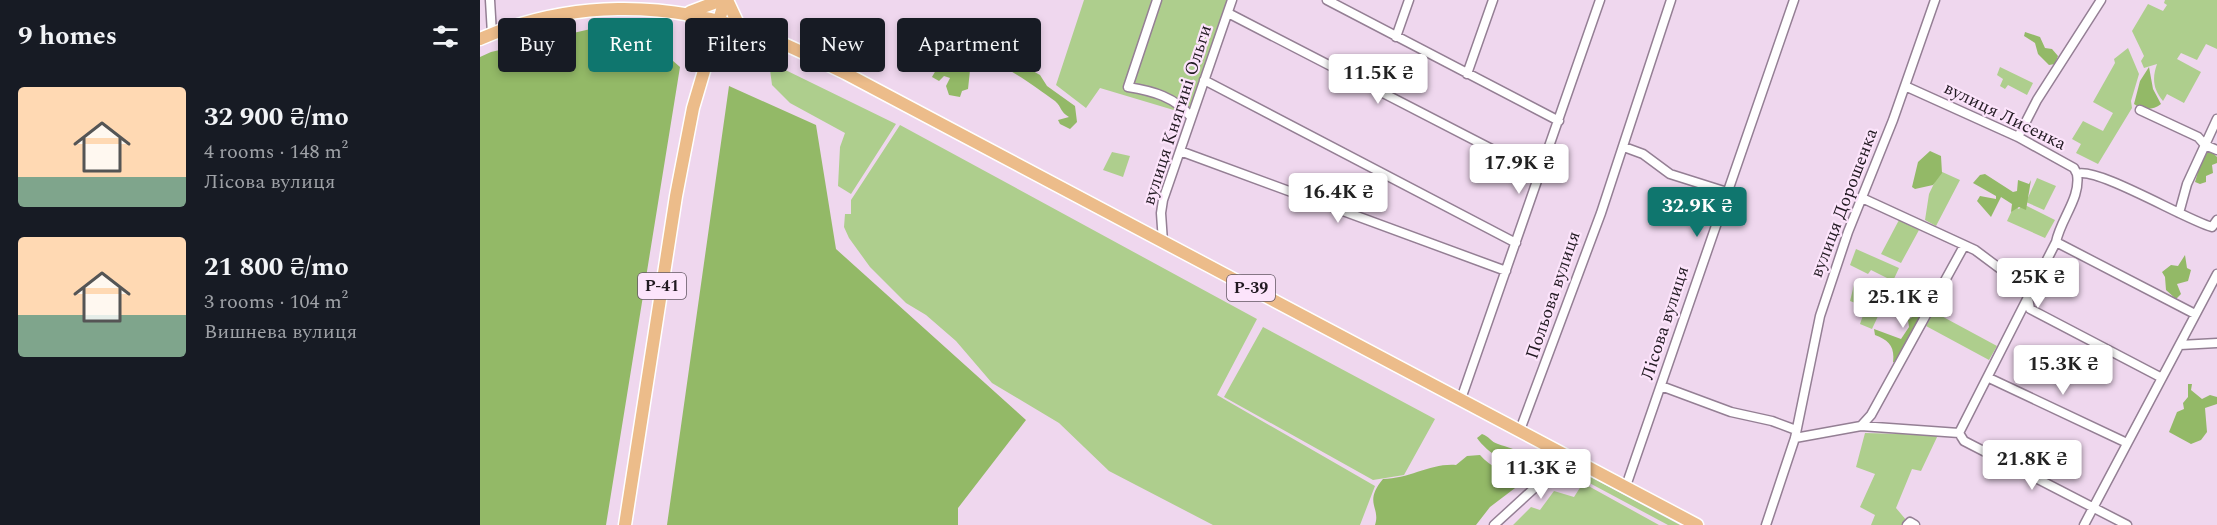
<!DOCTYPE html>
<html lang="en">
<head>
<meta charset="utf-8">
<style>
	:root { --surface:#171b24; --page:#20242c; --text:#f1f3f6; --muted:#9ea1a6; --accent:#0f766e }
	body { margin:0; font-family:Spectral,serif; background:var(--page); color:var(--text); height:100vh; display:flex; flex-direction:column; font-size:22px; white-space:nowrap }
	* { box-sizing:border-box; margin:0 }
	p { font-size:20px; color:var(--muted) }
	.icon { flex:none; width:33px; height:33px; fill:none; stroke:currentColor; stroke-width:2; stroke-linecap:round; stroke-linejoin:round }
	.map { position:relative; flex:1; overflow:hidden }
	.drawer { display:flex; flex-direction:column; background:var(--surface); width:480px }
	.drawer>* { flex:none }
	.top-card { position:absolute; left:18px; top:18px; width:570px; height:54px; display:flex; gap:12px }
	.price { position:absolute; translate:-50% -51px; padding:0 14px; border-radius:6px; background:#fff; color:#222; font-size:20px; line-height:39px; filter:drop-shadow(0 2px 3px #0008) }
	.price::after { content:''; position:absolute; left:50%; top:36px; width:18px; height:14px; margin-left:-9px; background:inherit; clip-path:polygon(0 0,100% 0,50% 100%) }
	.price.on { background:var(--accent); color:#fff }
	ul { padding:0; list-style:none }
	li { display:flex; align-items:center; gap:18px; height:150px; padding:0 18px }
	li span { display:grid; place-items:center; flex:none; width:168px; height:120px; border-radius:6px; color:#555 }
	li>.icon { margin-inline-start:auto }
	span .icon { width:72px; height:72px; fill:#fffc; stroke-width:1 }
	li b { font-size:26px }
	h2 { display:flex; justify-content:space-between; align-items:center; height:72px; padding:0 18px; font-size:26px }
	.pill { padding:0 21px; border-radius:6px; background:var(--surface); box-shadow:0 3px 9px #0003; font-size:21px; line-height:54px }
	.pill.on { background:var(--accent); color:#fff }
	main { display:flex; flex:1; min-height:0 }
	.map>svg:first-child { display:block }
</style>
</head>
<body>
<main>
<section class="drawer">
<h2>9 homes<svg class="icon" aria-label="filters" viewBox="0 0 24 24"><path d="M4 7h16M4 17h16"/><circle cx="9" cy="7" r="2"/><circle cx="15" cy="17" r="2"/></svg></h2>
<ul>
<li><span style="background:linear-gradient(#ffd9b3 75%,#7fa58c 0)"><svg class="icon" aria-label="home" viewBox="0 0 24 24"><path d="M3 11l9-7 9 7M6 9v11h12V9"/></svg></span><div><b>32 900 ₴/mo</b><p>4 rooms · 148 m²</p><p>Лісова вулиця</p></div></li>
<li><span style="background:linear-gradient(#ffd9b3 65%,#7fa58c 0)"><svg class="icon" aria-label="home" viewBox="0 0 24 24"><path d="M3 11l9-7 9 7M6 9v11h12V9"/></svg></span><div><b>21 800 ₴/mo</b><p>3 rooms · 104 m²</p><p>Вишнева вулиця</p></div></li>
</ul>
</section>
<div class="map">
<svg width="1737" height="525" viewBox="0 0 1737 525">
	<rect width="100%" height="100%" fill="#efd7ee"/>
	<path fill="#aece8d" d="M 604,0 L 748,0 L 712,110 L 707,114 L 620,88 L 606,108 L 576,85 Z
		M 1685,0 L 1737,0 L 1737,49 L 1726,44 L 1717,60 L 1701,53 L 1697,59 L 1721,72 L 1704,103 L 1687,94 L 1683,101 C 1673,89 1672,78 1677,64 L 1664,68 L 1661,61 L 1664,56 L 1652,31 L 1668,4 L 1683,11 L 1687,5 L 1684,3 Z
		M 1648,48 L 1659,74 L 1651,101 L 1652,108 L 1618,164 L 1596,153 L 1601,144 L 1592,139 L 1603,121 L 1623,131 L 1633,113 L 1613,102 L 1635,63 L 1634,59 Z
		M 289,62 L 416,124 L 371,194 L 358,186 L 360,147 L 365,133 L 310,103 L 292,85 Z
		M 1520,67 L 1553,83 L 1547,95 L 1528,85 L 1525,89 L 1520,86 L 1523,79 L 1517,75 Z
		M 420,125 L 777,319 L 737,395 L 895,486 L 880,525 L 733,525 L 629,471 L 579,423 L 512,383 L 476,341 L 446,315 L 426,303 L 390,267 L 369,238 L 364,227 L 365,214 L 371,214 L 371,200 Z
		M 632,152 L 650,156 L 643,177 L 623,170 Z
		M 1460,171 L 1480,180 L 1456,226 L 1445,220 L 1449,194 Z
		M 1557,178 L 1576,186 L 1564,210 L 1546,202 Z
		M 1543,204 L 1575,220 L 1565,238 L 1527,221 L 1534,206 L 1539,209 Z
		M 1419,220 L 1439,230 L 1421,263 L 1401,254 Z
		M 1376,249 L 1419,268 L 1413,281 L 1391,270 L 1388,274 L 1370,265 Z
		M 1374,285 L 1406,299 L 1392,329 L 1380,324 L 1386,307 L 1370,301 Z
		M 1454,312 L 1517,346 L 1509,360 L 1446,326 Z
		M 783,327 L 955,419 L 924,475 L 893,480 L 744,397 Z
		M 1385,433 L 1458,435 L 1441,471 L 1432,469 L 1416,508 L 1427,521 L 1423,525 L 1391,525 L 1395,515 L 1380,507 L 1395,474 L 1376,467 Z
		M 1089,469 L 1105,474 L 1200,525 L 1188,525 L 1087,471 Z
		M 1103,483 L 1179,525 L 1033,525 L 1051,507 L 1060,510 L 1074,491 L 1094,497 Z"/>
	<path fill="#93b967" d="M 115,28 C 152,34 171,41 200,67 L 126,525 L 0,525 L 0,57 L 11,52 Z
		M 1545,32 L 1560,37 L 1565,48 L 1572,49 L 1578,56 L 1575,64 L 1569,65 L 1558,54 L 1555,43 L 1544,36 Z
		M 484,38 L 499,41 L 560,75 L 567,86 L 595,106 L 597,122 L 590,129 L 580,124 L 578,120 L 589,117 C 580,112 582,107 575,101 C 554,86 522,62 497,56 L 491,61 L 488,89 L 482,91 L 480,97 L 469,95 L 466,86 L 470,78 L 464,76 L 459,81 L 452,77 C 461,60 472,50 484,38 Z
		M 1669,67 L 1673,89 L 1681,104 C 1672,111 1662,110 1654,104 L 1660,81 Z
		M 249,86 L 336,125 L 356,249 L 546,420 L 478,508 L 478,525 L 187,525 Z
		M 1729,149 L 1737,157 L 1737,163 L 1732,165 L 1733,173 L 1726,176 L 1726,182 L 1720,184 L 1715,182 L 1724,151 Z
		M 1450,151 L 1461,156 L 1462,173 L 1453,185 L 1435,189 L 1432,187 L 1438,162 Z
		M 1505,174 L 1533,192 L 1537,191 L 1538,180 L 1549,184 L 1551,180 L 1546,210 L 1539,207 L 1531,212 L 1532,204 L 1521,197 L 1511,217 L 1497,201 L 1500,196 L 1516,199 L 1516,196 L 1493,183 L 1500,175 Z
		M 1705,255 L 1707,268 L 1711,270 L 1708,281 L 1697,284 L 1701,294 L 1696,299 L 1686,290 L 1685,277 L 1682,272 L 1691,265 L 1698,266 Z
		M 1410,295 L 1413,300 L 1439,312 L 1441,316 L 1416,363 L 1413,362 C 1415,347 1409,340 1395,335 L 1394,329 L 1421,339 L 1429,327 L 1428,320 L 1435,315 L 1426,308 L 1408,302 Z
		M 1708,384 L 1712,384 L 1711,390 L 1722,399 L 1730,395 L 1737,397 L 1737,404 L 1725,408 L 1727,432 L 1721,440 L 1711,444 L 1689,432 L 1697,412 L 1704,409 L 1703,403 L 1708,397 Z
		M 1002,434 C 1009,436 1011,442 1018,444 C 1032,449 1050,452 1057,468 L 1046,473 C 1030,465 1007,453 997,438 Z
		M 1000,455 C 1010,467 1027,473 1039,485 L 1010,507 L 996,525 L 895,525 C 901,507 883,503 903,479 C 929,479 951,463 976,465 L 987,456 Z"/>
	<g fill="none" stroke-linecap="round" stroke-linejoin="round">
		<defs>
			<path id="minor" d="M 10,0 L 12,34
				M 677,0 L 648,87 C 673,91 695,97 711,117
				M 847,0 L 1079,121
				M 748,13 L 1060,174
				M 916,37 L 929,0
				M 987,74 L 1013,0
				M 724,80 L 1036,243
				M 1425,86 L 1538,137 L 1594,168 L 1597,174 C 1616,166 1706,220 1732,227 L 1737,220
				M 1660,110 L 1718,137 L 1725,145 L 1737,150
				M 1538,137 L 1557,100 L 1621,0
				M 1144,147 L 1163,154 L 1190,174 L 1247,192
				M 700,151 L 1026,271
				M 1382,198 L 1495,250 L 1546,288 L 1550,309 L 1682,378
				M 1699,213 L 1707,184 L 1737,119
				M 683,242 L 681,213 L 683,200 L 752,0
				M 1576,242 L 1715,314
				M 1700,345 L 1737,343
				M 1509,378 L 1647,443
				M 1181,386 L 1251,412 L 1292,421 L 1316,430
				M 981,399 L 1120,0
				M 1381,426 L 1391,415 L 1484,246
				M 1040,430 L 1121,213 L 1191,0
				M 1479,433 L 1576,242 C 1581,218 1601,198 1597,174
				M 1479,433 L 1484,441 L 1647,525
				M 1315,438 L 1381,426 L 1479,433
				M 1146,486 L 1314,0
				M 1014,525 L 1060,483 L 1085,454
				M 1286,525 L 1315,438 L 1340,316 L 1368,232 L 1413,120 L 1455,0
				M 1427,525 L 1430,522 L 1435,525
				M 1604,525 L 1737,274"/>
			<path id="primary" d="M 247,0 L 260,28
				M 210,12 L 242,0
				M 208,15 L 220,26 L 230,49
				M 0,39 C 89,0 187,0 277,33 C 307,44 336,59 365,73 L 1217,525
				M 231,48 L 260,28
				M 145,525 L 196,196 L 213,108 L 245,0"/>
		</defs>
		<use href="#minor" stroke="#947f94" stroke-width="11"/>
		<use href="#primary" stroke="#fff" stroke-width="15"/>
		<use href="#minor" stroke="#fff" stroke-width="8"/>
		<use href="#primary" stroke="#ecbc8a" stroke-width="12"/>
	</g>
	<g text-anchor="middle" dominant-baseline="central" stroke-width="4.5" stroke-linejoin="round" paint-order="stroke">
		<g fill="#fce4fb" stroke="#635763" stroke-width="1.5">
			<rect x="158" y="273" width="48" height="26" rx="4.5"/>
			<rect x="747" y="275" width="48" height="26" rx="4.5"/>
		</g>
		<g font-size="16" font-weight="bold" fill="#221a22">
			<text x="182" y="286">Р-41</text>
			<text x="771" y="288">Р-39</text>
		</g>
		<g font-size="18" fill="#221a22" stroke="#fce4fb">
			<text transform="translate(697 115) rotate(-72)">вулиця Княгині Ольги</text>
			<text transform="translate(1525 116) rotate(26)">вулиця Лисенка</text>
			<text transform="translate(1364 203) rotate(-69)">вулиця Дорошенка</text>
			<text transform="translate(1073 295) rotate(-71)">Польова вулиця</text>
			<text transform="translate(1185 323) rotate(-72)">Лісова вулиця</text>
		</g>
	</g>
</svg>
<b class="price" style="left:898px;top:105px">11.5K ₴</b>
<b class="price" style="left:1039px;top:195px">17.9K ₴</b>
<b class="price" style="left:858px;top:224px">16.4K ₴</b>
<b class="price on" style="left:1217px;top:238px">32.9K ₴</b>
<b class="price" style="left:1558px;top:309px">25K ₴</b>
<b class="price" style="left:1423px;top:329px">25.1K ₴</b>
<b class="price" style="left:1583px;top:396px">15.3K ₴</b>
<b class="price" style="left:1552px;top:491px">21.8K ₴</b>
<b class="price" style="left:1061px;top:500px">11.3K ₴</b>
<div class="top-card">
<a class="pill">Buy</a>
<a class="pill on">Rent</a>
<a class="pill">Filters</a>
<a class="pill">New</a>
<a class="pill">Apartment</a>
</div>
</div>
</main>
</body>
</html>
